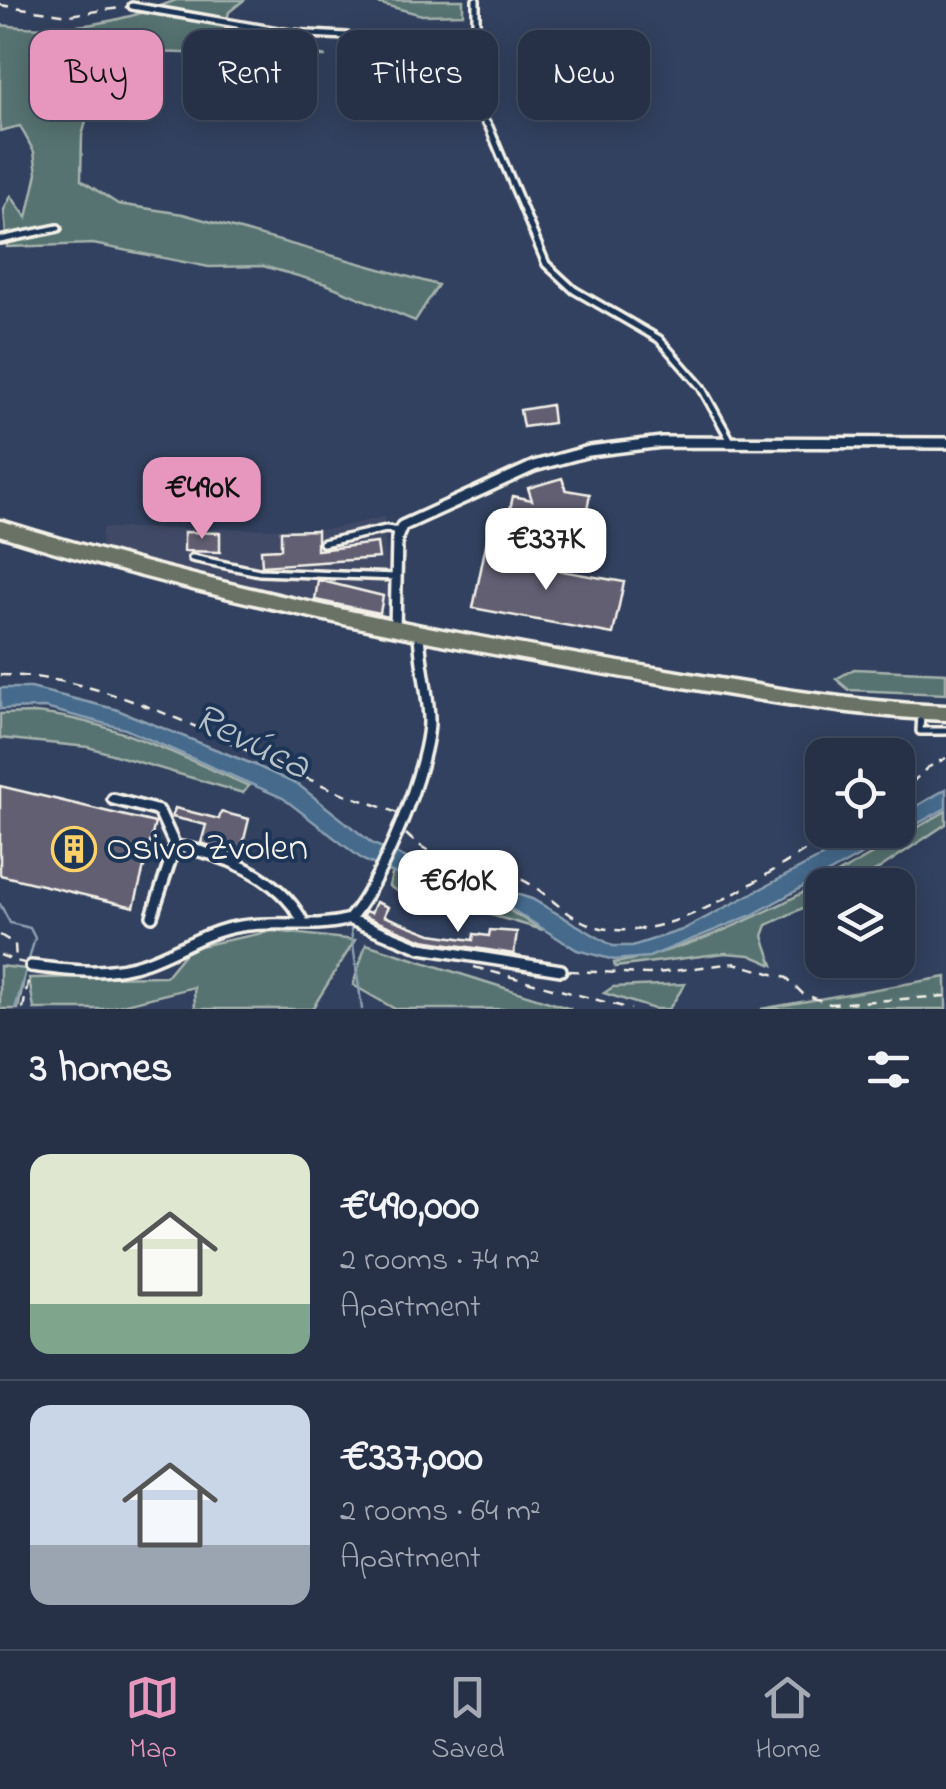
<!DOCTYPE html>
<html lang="en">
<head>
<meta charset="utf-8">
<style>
	:root { --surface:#263147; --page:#323d52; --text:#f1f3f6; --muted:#a4a9b4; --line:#424c60; --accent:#e797bd }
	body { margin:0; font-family:"Indie Flower",sans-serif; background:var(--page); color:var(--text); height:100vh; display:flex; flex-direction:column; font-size:38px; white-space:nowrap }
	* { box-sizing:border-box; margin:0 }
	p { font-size:32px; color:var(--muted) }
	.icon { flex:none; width:55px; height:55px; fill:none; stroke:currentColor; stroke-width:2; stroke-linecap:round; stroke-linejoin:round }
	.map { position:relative; height:1009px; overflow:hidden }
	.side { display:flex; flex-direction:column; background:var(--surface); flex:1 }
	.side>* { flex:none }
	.guide { position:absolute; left:30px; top:30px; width:888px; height:90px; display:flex; gap:20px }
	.buttons { position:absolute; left:805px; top:738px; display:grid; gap:20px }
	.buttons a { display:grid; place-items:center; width:110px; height:110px; border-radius:20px; background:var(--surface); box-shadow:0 5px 25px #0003,0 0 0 2px var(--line); font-size:50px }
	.price { position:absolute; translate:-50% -85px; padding:0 22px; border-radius:20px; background:#fff; color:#222; font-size:32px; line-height:65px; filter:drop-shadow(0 2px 5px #0008) }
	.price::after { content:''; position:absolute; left:50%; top:60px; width:30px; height:22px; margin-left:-15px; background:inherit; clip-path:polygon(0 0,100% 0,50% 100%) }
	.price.current { background:var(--accent); color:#111 }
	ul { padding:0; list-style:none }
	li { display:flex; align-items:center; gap:30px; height:250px; padding:0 30px }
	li+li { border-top:2px solid var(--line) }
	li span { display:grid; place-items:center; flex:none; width:280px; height:200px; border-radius:20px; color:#555 }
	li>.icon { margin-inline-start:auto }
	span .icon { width:120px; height:120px; fill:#fffc; stroke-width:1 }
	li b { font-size:42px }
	h2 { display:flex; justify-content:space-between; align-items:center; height:120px; padding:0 30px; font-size:42px }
	.chip { padding:0 35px; border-radius:20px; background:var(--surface); box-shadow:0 5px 25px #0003,0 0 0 2px var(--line); font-size:35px; line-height:90px }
	.chip.current { background:var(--accent); color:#111 }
	.tabs { display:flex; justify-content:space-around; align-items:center; height:140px; border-top:2px solid var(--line); background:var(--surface); font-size:28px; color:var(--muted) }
	.tabs a { display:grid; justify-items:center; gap:5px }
	.tabs .current { color:var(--accent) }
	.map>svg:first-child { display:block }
</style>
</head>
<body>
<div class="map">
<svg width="946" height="1009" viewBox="0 0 946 1009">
	<rect width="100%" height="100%" fill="#32415f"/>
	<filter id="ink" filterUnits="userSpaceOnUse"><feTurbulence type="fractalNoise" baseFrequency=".01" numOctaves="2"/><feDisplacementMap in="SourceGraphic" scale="20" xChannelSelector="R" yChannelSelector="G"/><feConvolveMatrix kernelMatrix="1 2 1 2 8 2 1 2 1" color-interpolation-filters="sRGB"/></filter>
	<g filter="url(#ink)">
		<path fill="#414a65" d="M 384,517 L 389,598 L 379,615 L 252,589 L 101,548 L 102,528 L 329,529 Z"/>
		<path fill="#577371" stroke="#a6b2ac" stroke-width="2.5" d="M 176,0 L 244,0 L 229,12 L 224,33 L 326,57 L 148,52 L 98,79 L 82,136 L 81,180 L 118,204 L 183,214 L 438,285 L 415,321 L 326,284 L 263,266 L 209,267 L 93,244 L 7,247 L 4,210 L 11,196 L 27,218 L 37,173 L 34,152 L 20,126 L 0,131 L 0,25 C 60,33 121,24 176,0 Z
			M 366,0 L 463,0 L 463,14 L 422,15 Z
			M 854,669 L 946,673 L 946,694 L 849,690 L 836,679 Z
			M 35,713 C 111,720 179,756 249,786 L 243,793 L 88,747 L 0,738 L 0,714 Z
			M 946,811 L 946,824 L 862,880 L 822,885 L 822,899 L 767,925 L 763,936 L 773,965 L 750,955 L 725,953 L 615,967 L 614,963 C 726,946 849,867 946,811 Z
			M 393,871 L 503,907 L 543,930 L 477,911 L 413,902 L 389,886 Z
			M 273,931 L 355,940 L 312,1009 L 195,1009 L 194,987 L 106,1009 L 34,1009 L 29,978 L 166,976 L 189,948 Z
			M 366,944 L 571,1009 L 395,1009 L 353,985 Z
			M 0,966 L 26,969 L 18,1009 L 0,1009 Z
			M 946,977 L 946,1009 L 761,1009 Z
			M 685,984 L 669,1009 L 654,1009 L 604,993 L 613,987 Z"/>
		<path fill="#456a8c" stroke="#8ba0b1" stroke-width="2.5" d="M 0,688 L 31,688 L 115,709 L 255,765 L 300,786 L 373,844 L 418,863 L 532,899 L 613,946 L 632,946 L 682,930 L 873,830 L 898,830 L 898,817 L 946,789 L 946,808 L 752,915 L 649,957 L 614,960 L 577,950 L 511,909 L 486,898 L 401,876 L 363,860 L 283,798 L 125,729 L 45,708 L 0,709 Z"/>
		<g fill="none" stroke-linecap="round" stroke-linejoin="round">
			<path stroke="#8ba0b1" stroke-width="2.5" d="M 0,904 L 10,923 L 30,928 L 35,938 L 15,1009
				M 351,930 L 362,1009"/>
		</g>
		<path fill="#635e73" stroke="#f4f1e8" stroke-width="2.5" d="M 551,405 L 553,423 L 523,427 L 520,410 Z
			M 562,478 L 566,490 L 590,494 L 585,521 L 567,517 L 563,534 L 507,523 L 513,496 L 532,500 L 528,488 Z
			M 490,525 L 500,528 L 494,559 L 624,582 L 613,634 L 473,608 Z
			M 317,530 L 317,550 L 377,543 L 379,558 L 262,566 L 261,550 L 281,549 L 281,531 Z
			M 184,532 L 220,533 L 220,552 L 184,551 Z
			M 318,580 L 383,596 L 380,613 L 315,600 Z
			M 0,786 L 155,823 L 134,907 L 0,875 Z
			M 175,808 L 219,819 L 221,812 L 249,819 L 240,856 L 201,843 L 206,825 L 172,817 Z
			M 376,902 L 388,907 L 384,916 L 431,934 L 473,940 L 474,934 L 489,936 L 490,930 L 517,932 L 514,954 L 423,940 L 363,916 L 365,911 L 371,913 Z"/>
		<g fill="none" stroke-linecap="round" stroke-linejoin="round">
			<defs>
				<path id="lane" d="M 476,0 L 476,104
					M 132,6 L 289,33 L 347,36 L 455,77 L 489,127 L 546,264 L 574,290 L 659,339 L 701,387 L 731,441
					M 0,240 L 58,228
					M 323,543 L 386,529 L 398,531
					M 192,558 L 259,572 L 396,577
					M 921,715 L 920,731 L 946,731"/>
				<path id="street" d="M 395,629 L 397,538 L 402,526 L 534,466 L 589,451 L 662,442 L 946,443
					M 113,799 L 159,811 L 175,846 C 222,853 278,876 302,920
					M 152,916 L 175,846
					M 349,919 L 421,948 L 561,970
					M 31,966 C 71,971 108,976 147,962 C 180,950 206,931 241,926 C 277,920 317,929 349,919 C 380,886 430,764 429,719 C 428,690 420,662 419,633"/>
				<path id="primary" d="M 0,528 C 200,590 401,632 607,667 C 720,686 832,708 946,713"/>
			</defs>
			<use href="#lane" stroke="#f4f1e8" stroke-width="12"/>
			<use href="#street" stroke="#f4f1e8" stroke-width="16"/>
			<use href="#primary" stroke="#f4f1e8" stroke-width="21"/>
			<path stroke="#f4f1e8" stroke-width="2.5" stroke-dasharray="10 8" stroke-linecap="butt" d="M 0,5 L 69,15 L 127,7
				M 0,675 C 119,676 225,745 332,789 C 353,798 376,804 397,813
				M 898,796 L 927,768 L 946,758
				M 406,834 C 439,867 477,861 518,878 C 541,887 559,910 582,921 C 660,960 773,866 840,830
				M 0,935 L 15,944 L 16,961 L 24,963
				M 0,955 L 15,961
				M 474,967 L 631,1009
				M 569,971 L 649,974 L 734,963 L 787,978 L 803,994 L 830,1004 L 946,996
				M 23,1009 L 29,976"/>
			<use href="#lane" stroke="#1d3557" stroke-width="5"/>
			<use href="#street" stroke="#1d3557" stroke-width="9"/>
			<use href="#primary" stroke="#6a7266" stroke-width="14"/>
		</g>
	</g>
	<defs>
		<symbol id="building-ring" viewBox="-11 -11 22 22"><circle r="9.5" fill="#1d3557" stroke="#ffd166" stroke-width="1.5"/><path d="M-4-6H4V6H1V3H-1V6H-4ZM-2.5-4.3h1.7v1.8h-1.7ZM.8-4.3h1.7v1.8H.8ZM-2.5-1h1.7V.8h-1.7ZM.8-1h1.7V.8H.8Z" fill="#ffd166"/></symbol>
	</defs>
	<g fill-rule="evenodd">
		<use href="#building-ring" x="49" y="824" width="50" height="50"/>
	</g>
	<g text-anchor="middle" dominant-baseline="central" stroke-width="8" stroke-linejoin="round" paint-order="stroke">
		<g font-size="40" fill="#f4f1e8" stroke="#1d3557" text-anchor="start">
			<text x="106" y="849">Osivo Zvolen</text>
		</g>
		<g font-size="42" font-style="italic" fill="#b7c2c8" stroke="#1d3557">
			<text transform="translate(251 743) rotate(26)">Revúca</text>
		</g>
	</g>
</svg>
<div class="buttons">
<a><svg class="icon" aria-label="locate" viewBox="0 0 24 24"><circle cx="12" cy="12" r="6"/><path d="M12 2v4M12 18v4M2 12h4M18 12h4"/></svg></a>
<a><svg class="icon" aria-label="layers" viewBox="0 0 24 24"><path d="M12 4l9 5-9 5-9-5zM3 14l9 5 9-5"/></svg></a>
</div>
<b class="price current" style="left:202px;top:542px">€490K</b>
<b class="price" style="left:546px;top:593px">€337K</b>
<b class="price" style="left:458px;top:935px">€610K</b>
<div class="guide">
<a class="chip current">Buy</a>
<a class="chip">Rent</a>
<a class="chip">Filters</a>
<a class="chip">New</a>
</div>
</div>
<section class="side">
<h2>3 homes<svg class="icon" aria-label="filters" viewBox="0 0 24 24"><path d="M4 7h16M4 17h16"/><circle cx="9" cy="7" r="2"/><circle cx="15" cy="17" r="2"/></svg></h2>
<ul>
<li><span style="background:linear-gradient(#dfe7d0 75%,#7fa58c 0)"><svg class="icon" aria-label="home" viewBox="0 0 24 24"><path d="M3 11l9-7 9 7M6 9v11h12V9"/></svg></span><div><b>€490,000</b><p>2 rooms · 74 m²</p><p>Apartment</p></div></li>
<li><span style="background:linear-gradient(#c9d6e8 70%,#9aa5b1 0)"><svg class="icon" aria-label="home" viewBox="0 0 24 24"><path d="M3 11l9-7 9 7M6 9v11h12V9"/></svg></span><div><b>€337,000</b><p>2 rooms · 64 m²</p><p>Apartment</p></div></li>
</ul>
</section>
<nav class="tabs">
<a class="current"><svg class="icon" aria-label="map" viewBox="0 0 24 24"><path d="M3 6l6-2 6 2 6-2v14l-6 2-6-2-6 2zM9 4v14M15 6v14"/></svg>Map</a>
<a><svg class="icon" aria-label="saved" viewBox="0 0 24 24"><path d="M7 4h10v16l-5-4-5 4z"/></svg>Saved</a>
<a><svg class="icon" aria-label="home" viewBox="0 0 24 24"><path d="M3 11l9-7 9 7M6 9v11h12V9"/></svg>Home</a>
</nav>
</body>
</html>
